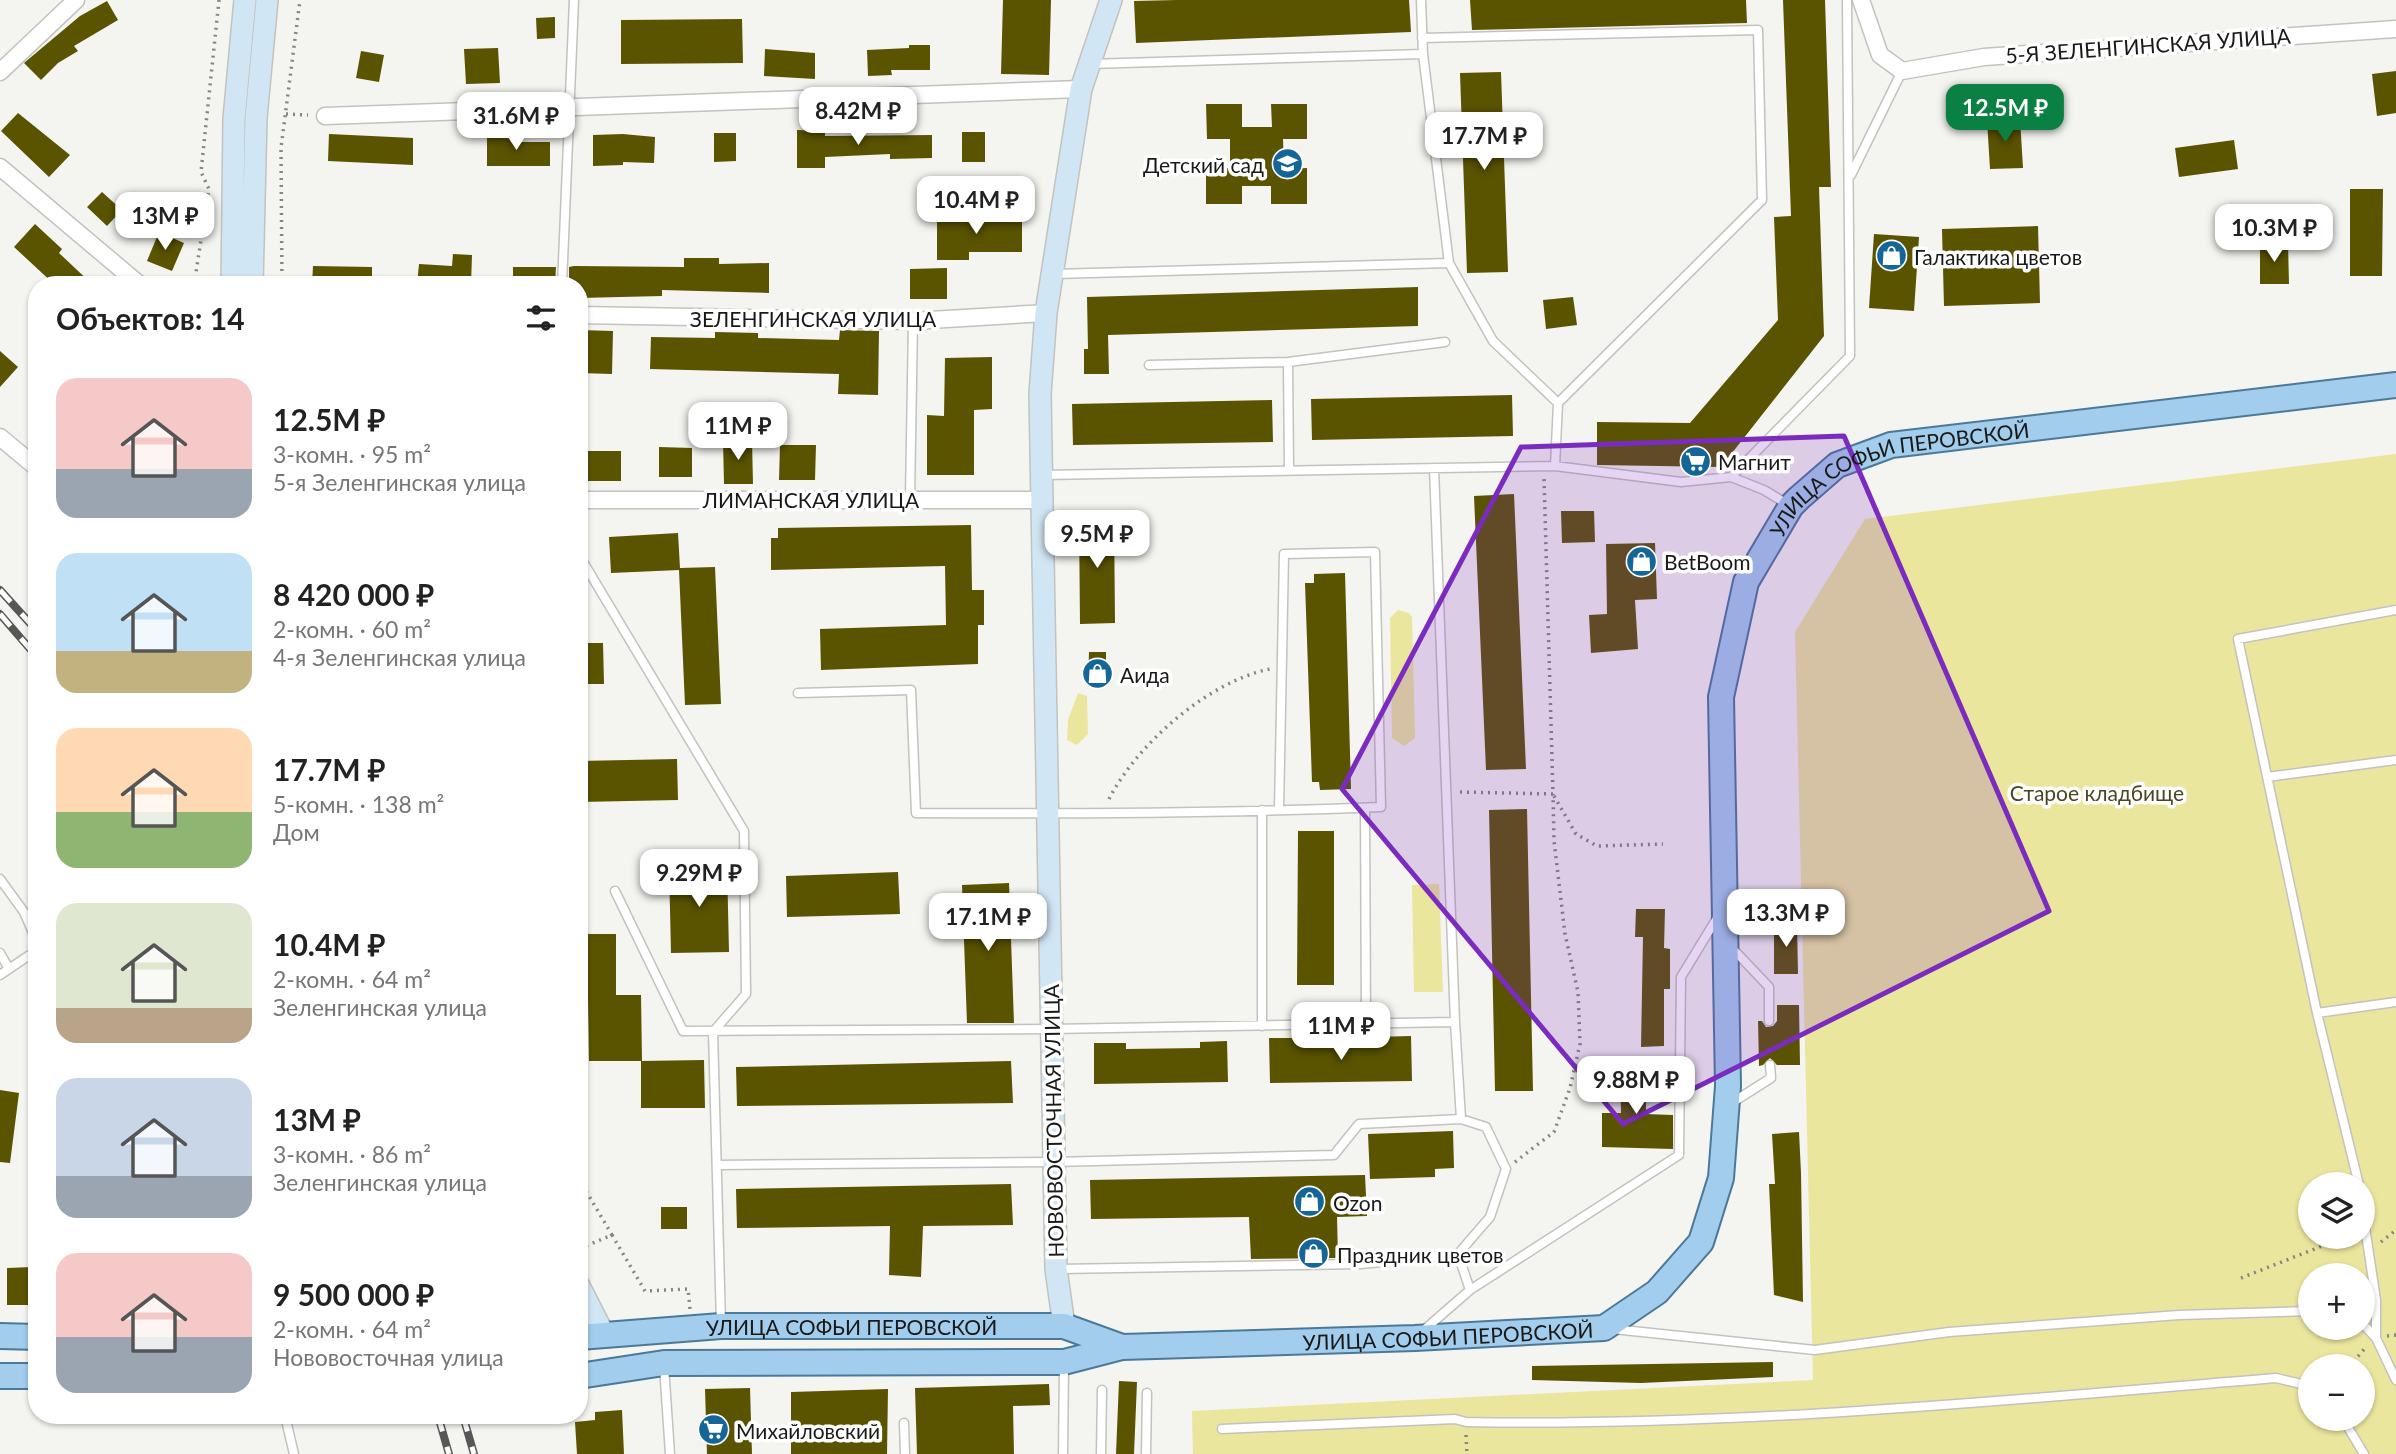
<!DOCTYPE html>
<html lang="ru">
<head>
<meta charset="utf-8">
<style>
	:root { --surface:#fff; --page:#f2f2f2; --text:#222; --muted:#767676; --accent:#0b8043 }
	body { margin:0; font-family:Lato,sans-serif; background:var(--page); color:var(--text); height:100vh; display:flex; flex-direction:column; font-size:26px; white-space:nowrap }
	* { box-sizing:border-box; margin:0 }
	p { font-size:23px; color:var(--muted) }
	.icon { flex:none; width:38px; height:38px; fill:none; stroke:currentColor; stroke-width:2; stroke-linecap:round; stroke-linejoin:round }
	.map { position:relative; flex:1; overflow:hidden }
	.panel { position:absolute; left:28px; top:276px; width:560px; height:1148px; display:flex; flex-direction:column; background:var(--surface); border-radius:28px; box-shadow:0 2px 5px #0004 }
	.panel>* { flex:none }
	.fabs { position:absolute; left:2298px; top:1172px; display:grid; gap:14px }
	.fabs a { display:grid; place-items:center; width:77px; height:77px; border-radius:50%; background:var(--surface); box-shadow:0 2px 5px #0004; font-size:35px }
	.price { position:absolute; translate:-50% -60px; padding:0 16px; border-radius:14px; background:#fff; color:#222; font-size:23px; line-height:46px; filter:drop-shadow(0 2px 4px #0008) }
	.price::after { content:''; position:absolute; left:50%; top:42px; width:21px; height:16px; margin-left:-10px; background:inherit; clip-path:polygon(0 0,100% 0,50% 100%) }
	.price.current { background:var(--accent); color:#fff }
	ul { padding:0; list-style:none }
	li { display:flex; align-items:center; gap:21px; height:175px; padding:0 28px }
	li span { display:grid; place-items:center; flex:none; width:196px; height:140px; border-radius:21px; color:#555 }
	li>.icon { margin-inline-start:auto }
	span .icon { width:84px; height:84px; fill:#fffc; stroke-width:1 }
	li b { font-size:30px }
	h2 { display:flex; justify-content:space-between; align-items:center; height:84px; padding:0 28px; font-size:30px }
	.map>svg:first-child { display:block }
</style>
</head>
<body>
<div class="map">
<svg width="2396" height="1454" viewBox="0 0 2396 1454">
	<rect width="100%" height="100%" fill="#f4f4f0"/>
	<path fill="#ebe69d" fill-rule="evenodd" d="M 2396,454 L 2396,1454 L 1193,1454 L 1192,1411 L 1813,1380 L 1795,632 L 1865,519 ZM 2310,1185 L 2362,1185 L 2362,1237 L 2310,1237 ZM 2310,1276 L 2362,1276 L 2362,1328 L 2310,1328 ZM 2310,1367 L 2362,1367 L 2362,1419 L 2310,1419 Z
		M 1398,610 L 1409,613 L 1412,617 L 1415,738 L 1404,746 L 1392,738 L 1390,618 Z
		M 1078,693 L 1087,696 L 1088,734 L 1077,745 L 1067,740 L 1068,720 Z
		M 1439,884 L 1443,992 L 1414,992 L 1412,885 Z"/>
	<path fill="#5a5300" d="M 1003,0 L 1051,0 L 1049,75 L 1001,74 Z
		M 1177,0 L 1409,0 L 1411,32 L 1136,43 L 1134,1 Z
		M 1470,0 L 1746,0 L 1747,23 L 1472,30 Z
		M 1783,0 L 1825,0 L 1831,187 L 1819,187 L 1824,336 L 1721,467 L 1597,465 L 1597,422 L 1690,423 L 1778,320 L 1774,217 L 1791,216 Z
		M 107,1 L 118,20 L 74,46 L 78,51 L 58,63 L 41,80 L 24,63 L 80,16 Z
		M 555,17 L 555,38 L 537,39 L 536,18 Z
		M 742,19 L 743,63 L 621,64 L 621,20 Z
		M 909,45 L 930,45 L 930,70 L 891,70 L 892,75 L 868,76 L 867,50 L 909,48 Z
		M 498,48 L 500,83 L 466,84 L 464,49 Z
		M 765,49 L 815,53 L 815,79 L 764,76 Z
		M 361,51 L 384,55 L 379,82 L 356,78 Z
		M 2396,71 L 2396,113 L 2377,116 L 2372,74 Z
		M 1501,72 L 1508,272 L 1467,273 L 1460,73 Z
		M 1206,104 L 1242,104 L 1242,127 L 1272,127 L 1271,104 L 1307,104 L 1307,139 L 1283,139 L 1284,169 L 1307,168 L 1307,204 L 1271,204 L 1271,186 L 1242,186 L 1242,204 L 1206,204 L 1206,169 L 1230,168 L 1230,139 L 1207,139 Z
		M 18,113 L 70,155 L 49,177 L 1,131 Z
		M 2020,118 L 2023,168 L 1990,169 L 1987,120 Z
		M 797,130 L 825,131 L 825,136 L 932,135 L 932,158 L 890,159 L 890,154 L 825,157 L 825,168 L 797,168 Z
		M 962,132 L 985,132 L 985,162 L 962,162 Z
		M 714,133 L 736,133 L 736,161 L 714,162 Z
		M 329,134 L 413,138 L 413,165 L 328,161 Z
		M 487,134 L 511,135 L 511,142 L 550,142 L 550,166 L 487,166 Z
		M 623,134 L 655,137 L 654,163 L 623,162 L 623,165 L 593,166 L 593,135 Z
		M 2234,140 L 2238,169 L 2179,177 L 2175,148 Z
		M 2350,189 L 2383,189 L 2382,276 L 2350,276 Z
		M 102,192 L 122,210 L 107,226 L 87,207 Z
		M 937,214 L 969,214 L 969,220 L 1022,219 L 1022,252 L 969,252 L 969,260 L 937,260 Z
		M 35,224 L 62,249 L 59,253 L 93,285 L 55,285 L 14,247 Z
		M 2038,226 L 2040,303 L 1944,306 L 1942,229 Z
		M 159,232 L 184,243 L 172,271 L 147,261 Z
		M 1874,234 L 1919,237 L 1914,311 L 1869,308 Z
		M 2260,243 L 2288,243 L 2289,284 L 2260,284 Z
		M 453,254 L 472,255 L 471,285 L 417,285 L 419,264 L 452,266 Z
		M 684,258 L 719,258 L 719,264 L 769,263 L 769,293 L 662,290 L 662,296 L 579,298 L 579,285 L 569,285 L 569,267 L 574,266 L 684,267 Z
		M 313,266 L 372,267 L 372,285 L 312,285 Z
		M 513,267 L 556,267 L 555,285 L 513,285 Z
		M 947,268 L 947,299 L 910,299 L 910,269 Z
		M 1418,287 L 1418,326 L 1108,335 L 1109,374 L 1084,374 L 1084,349 L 1088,349 L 1087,297 Z
		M 1573,297 L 1577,325 L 1546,329 L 1543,300 Z
		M 579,330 L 613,331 L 612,374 L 579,373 Z
		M 840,330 L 879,331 L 878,395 L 838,394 L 839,374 L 650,369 L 651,337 L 715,338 L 715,332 L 758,333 L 758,338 L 839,340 Z
		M 0,351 L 18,367 L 0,387 Z
		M 992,357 L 992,409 L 974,410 L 974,475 L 927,475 L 927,415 L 944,416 L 945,358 Z
		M 1512,395 L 1513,436 L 1312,440 L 1311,399 Z
		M 1272,400 L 1273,442 L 1073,445 L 1072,404 Z
		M 723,441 L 752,441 L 753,484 L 724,484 Z
		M 780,445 L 816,445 L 815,480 L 779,480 Z
		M 659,447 L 692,448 L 692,477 L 659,477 Z
		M 579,451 L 621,451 L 621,481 L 579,481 Z
		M 1514,494 L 1526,769 L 1486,770 L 1474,496 Z
		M 1561,511 L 1594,511 L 1595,542 L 1562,543 Z
		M 1079,516 L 1114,516 L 1115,623 L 1080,624 Z
		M 971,525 L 972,590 L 984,590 L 984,625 L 978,625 L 978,664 L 821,670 L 820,629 L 946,625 L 945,566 L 771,570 L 771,538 L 778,538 L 778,528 Z
		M 678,533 L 680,568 L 715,567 L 721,704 L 685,705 L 679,570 L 611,573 L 609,537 Z
		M 1655,543 L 1657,599 L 1635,600 L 1638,649 L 1591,653 L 1589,615 L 1607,614 L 1606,544 Z
		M 1345,573 L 1351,789 L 1320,790 L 1319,782 L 1312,782 L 1305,583 L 1314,583 L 1314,574 Z
		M 579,643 L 603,643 L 604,684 L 579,684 Z
		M 1089,652 L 1106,652 L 1106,683 L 1088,683 Z
		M 677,759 L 678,800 L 579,802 L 579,761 Z
		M 1527,809 L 1533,1091 L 1495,1091 L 1489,810 Z
		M 1298,831 L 1334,831 L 1334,985 L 1297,985 Z
		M 727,865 L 729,952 L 671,953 L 669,866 Z
		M 898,872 L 900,914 L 787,917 L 786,876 Z
		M 1009,883 L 1014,1023 L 967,1023 L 962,885 Z
		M 1636,909 L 1665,909 L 1664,948 L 1670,949 L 1670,989 L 1664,989 L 1664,1046 L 1641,1047 L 1643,937 L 1635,937 Z
		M 1774,924 L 1797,924 L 1798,974 L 1774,974 Z
		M 579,934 L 616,934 L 616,995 L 641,995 L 642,1061 L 589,1061 L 588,999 L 579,999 Z
		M 1777,1005 L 1799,1005 L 1800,1065 L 1777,1065 L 1770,1058 L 1763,1065 L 1759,1066 L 1758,1021 L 1762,1021 L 1766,1027 L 1773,1026 L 1777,1021 Z
		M 1411,1036 L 1412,1081 L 1270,1083 L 1269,1038 L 1303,1038 L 1303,1046 L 1374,1046 L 1374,1037 Z
		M 1227,1041 L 1228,1082 L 1094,1084 L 1094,1043 L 1126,1043 L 1126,1049 L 1200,1048 L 1200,1042 Z
		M 704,1060 L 705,1108 L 641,1108 L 641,1061 Z
		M 1011,1061 L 1013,1103 L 737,1106 L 736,1067 Z
		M 1620,1062 L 1646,1062 L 1646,1114 L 1673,1115 L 1673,1149 L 1602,1147 L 1602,1113 L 1621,1113 Z
		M 0,1090 L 19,1093 L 10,1163 L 0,1162 Z
		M 1453,1131 L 1454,1168 L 1435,1169 L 1435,1177 L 1370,1179 L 1368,1134 Z
		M 1799,1132 L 1801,1173 L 1803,1302 L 1774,1295 L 1769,1184 L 1775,1184 L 1772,1134 Z
		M 1365,1175 L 1367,1216 L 1337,1217 L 1338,1258 L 1251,1259 L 1249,1217 L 1091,1219 L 1090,1180 Z
		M 1011,1184 L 1013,1225 L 923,1226 L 921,1277 L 889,1275 L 890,1226 L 737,1228 L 736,1189 Z
		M 661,1207 L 687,1207 L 687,1229 L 661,1229 Z
		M 32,1267 L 32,1305 L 7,1305 L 7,1268 Z
		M 1773,1362 L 1773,1377 L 1641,1383 L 1532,1380 L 1532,1366 Z
		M 1119,1381 L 1137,1382 L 1134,1454 L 1116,1454 Z
		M 1049,1384 L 1050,1405 L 1013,1406 L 1014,1454 L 917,1454 L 915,1388 Z
		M 750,1388 L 752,1454 L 707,1454 L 705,1389 Z
		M 888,1389 L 887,1454 L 791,1454 L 791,1392 Z
		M 622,1410 L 624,1454 L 577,1454 L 575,1422 L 595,1420 L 595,1412 Z"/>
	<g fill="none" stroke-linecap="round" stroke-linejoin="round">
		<defs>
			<path id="lane" d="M 1421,0 L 1423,54 L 1449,263
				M 1422,38 L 1758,30 L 1762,200 L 1558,403 L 1555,466 L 1681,482 L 1731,477
				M 1090,64 L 1423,54
				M 1851,175 L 1902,71
				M 1054,274 L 1449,263 L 1493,341 L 1558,403
				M 562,285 L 574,0
				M 1288,362 L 1289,470
				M 1149,365 L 1288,362 L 1445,342
				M 1044,475 L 1555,466
				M 910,498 L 913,321
				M 1787,504 L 1764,490 L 1731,477 L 1850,356 L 1847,0
				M 579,555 L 744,831 L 746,994 L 713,1032 L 721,1323
				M 798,693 L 911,690 L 916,813 C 1071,814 1226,813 1381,807 L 1375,552 L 1284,554 L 1279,810
				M 2267,777 L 2396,760
				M 1365,808 L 1366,1024
				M 0,879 L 24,912 L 37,942
				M 615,891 L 683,1031 L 1051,1029 L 1455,1022 L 1434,468
				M 1732,948 L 1769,987 L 1769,1021
				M 0,953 L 9,969
				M 0,975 L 37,950
				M 2317,1013 L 2396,1002
				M 1455,1022 L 1461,1119
				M 1262,1026 L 1262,810
				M 1730,1104 L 1771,1078 L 1770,1065
				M 719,1165 L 1054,1162 L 1334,1155 L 1359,1124 L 1461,1119 L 1486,1127 L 1506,1169 L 1490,1217 L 1458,1254
				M 2359,1185 L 2317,1013 L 2238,639 L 2396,610
				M 2362,1207 L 2376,1300 L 2376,1338
				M 1059,1269 L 1361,1264 L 1458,1254 L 1470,1290
				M 2362,1323 L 2376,1338 L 2396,1380
				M 1613,1329 L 1815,1350 L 1949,1332 L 2179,1315 L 2310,1311
				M 1424,1330 L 1470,1290 L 1679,1155 L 1681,977 L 1717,918
				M 664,1366 L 670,1454
				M 285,1416 L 294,1454
				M 2343,1419 L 2364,1454
				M 904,1423 L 905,1454
				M 1222,1429 L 1455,1419 L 1466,1422 C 1737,1427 2007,1400 2276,1378 L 2310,1386
				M 1063,1454 L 1064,1365
				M 1101,1454 L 1102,1390
				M 1146,1454 L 1147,1393"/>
			<path id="street" d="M 1861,0 L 1880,55 L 1902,71 L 1984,57 L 2396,29
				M 0,72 L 76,0
				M 325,116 L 1081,89
				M 0,167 L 140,285
				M 579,315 L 913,321 L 1046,313
				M 0,437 L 37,468
				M 579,500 L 1043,500"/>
			<path id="secondary" d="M 232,285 L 234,119 L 245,0
				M 252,285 L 256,118 L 267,0
				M 579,1286 L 603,1333
				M 1064,1326 L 1056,1269 L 1040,394 L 1046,313 L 1081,89 L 1111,0"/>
			<g id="primary">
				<path d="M 0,1336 L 37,1337"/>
				<path id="s1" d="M 579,1337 L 721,1326 L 1064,1326 L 1122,1347"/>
				<path d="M 0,1376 L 37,1376"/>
				<path id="s2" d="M 579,1376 L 664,1363 L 1064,1362 L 1122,1347 L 1415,1338 L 1604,1328 L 1657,1292 L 1701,1242 L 1721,1178 L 1728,1086 L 1721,697 L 1746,582 L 1791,506 L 1799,498 L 1837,465 L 1891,445 L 2396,385"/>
			</g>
		</defs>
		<use href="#lane" stroke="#c2c2be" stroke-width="11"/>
		<use href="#street" stroke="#c2c2be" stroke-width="19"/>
		<use href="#secondary" stroke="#c2c2be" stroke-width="24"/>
		<use href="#primary" stroke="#4b7999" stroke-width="28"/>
		<path stroke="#858583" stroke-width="3.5" stroke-dasharray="2 5" stroke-linecap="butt" d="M 286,114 L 308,115
			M 194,285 L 209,189 L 201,172 L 219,0
			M 282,285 L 281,148 L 300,0
			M 1460,792 L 1553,794 L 1544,478
			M 1554,796 L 1576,834 L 1597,846 L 1663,844
			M 1109,799 C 1137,744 1209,681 1270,669
			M 1515,1162 L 1554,1132 L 1570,1088 L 1580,1044 L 1578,992 L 1565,934 L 1554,841 L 1553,794
			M 579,1179 L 612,1235 L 579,1249
			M 612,1235 L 645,1291 L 688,1289 L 690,1309
			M 2381,1242 L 2396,1230
			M 2241,1278 L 2345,1237
			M 2387,1336 L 2396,1335
			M 2349,1367 L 2366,1347
			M 1466,1435 L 1467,1454"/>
		<use href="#lane" stroke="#fff" stroke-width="8"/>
		<use href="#street" stroke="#fff" stroke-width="16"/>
		<use href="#secondary" stroke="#d1e6f5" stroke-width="21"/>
		<use href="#primary" stroke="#a3cdec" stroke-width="24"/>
		<defs>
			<path id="rail" d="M 0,590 L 37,631
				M 0,614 L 37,657
				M 438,1416 L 449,1454
				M 463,1416 L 474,1454"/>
		</defs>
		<use href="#rail" stroke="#575756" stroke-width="8"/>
		<use href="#rail" stroke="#fff" stroke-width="5" stroke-dasharray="16" stroke-linecap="butt"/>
	</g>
	<path fill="#7b2cbf" fill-opacity="0.2" stroke="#7b2cbf" stroke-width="5" stroke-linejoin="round" d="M 1844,436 L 2049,911 L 1623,1124 L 1342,789 L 1521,447 Z"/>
	<defs>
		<symbol id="school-disc" viewBox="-11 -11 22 22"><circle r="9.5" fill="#136697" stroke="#fff"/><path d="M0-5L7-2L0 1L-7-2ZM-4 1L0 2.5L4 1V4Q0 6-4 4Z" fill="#fff"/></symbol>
		<symbol id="shop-disc" viewBox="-11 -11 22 22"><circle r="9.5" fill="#136697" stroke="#fff"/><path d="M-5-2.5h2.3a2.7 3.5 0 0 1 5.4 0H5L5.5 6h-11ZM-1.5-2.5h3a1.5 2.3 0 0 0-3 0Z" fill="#fff"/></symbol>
		<symbol id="supermarket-disc" viewBox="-11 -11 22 22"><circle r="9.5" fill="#136697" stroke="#fff"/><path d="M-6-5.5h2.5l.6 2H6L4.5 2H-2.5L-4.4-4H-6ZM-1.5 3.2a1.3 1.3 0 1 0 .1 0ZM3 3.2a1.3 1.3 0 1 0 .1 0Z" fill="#fff"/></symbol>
	</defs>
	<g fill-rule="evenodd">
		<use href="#school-disc" x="1270" y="146" width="35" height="35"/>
		<use href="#shop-disc" x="1874" y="238" width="35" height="35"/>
		<use href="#supermarket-disc" x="1678" y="444" width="35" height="35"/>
		<use href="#shop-disc" x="1624" y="544" width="35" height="35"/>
		<use href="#shop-disc" x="1080" y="656" width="35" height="35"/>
		<use href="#shop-disc" x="1292" y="1184" width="35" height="35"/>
		<use href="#shop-disc" x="1296" y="1236" width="35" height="35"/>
		<use href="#supermarket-disc" x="696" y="1412" width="35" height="35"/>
	</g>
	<g text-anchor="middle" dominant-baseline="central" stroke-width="7" stroke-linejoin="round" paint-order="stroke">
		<g font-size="21" fill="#191918" stroke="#fff">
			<text transform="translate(2148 45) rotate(-4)">5-Я ЗЕЛЕНГИНСКАЯ УЛИЦА</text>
			<text x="813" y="318">ЗЕЛЕНГИНСКАЯ УЛИЦА</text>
			<text stroke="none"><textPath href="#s2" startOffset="2026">УЛИЦА СОФЬИ ПЕРОВСКОЙ</textPath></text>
			<text x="811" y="499">ЛИМАНСКАЯ УЛИЦА</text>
			<text transform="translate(1053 1121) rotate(-91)">НОВОВОСТОЧНАЯ УЛИЦА</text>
			<text stroke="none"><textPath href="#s1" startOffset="273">УЛИЦА СОФЬИ ПЕРОВСКОЙ</textPath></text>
			<text stroke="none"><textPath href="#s2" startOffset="872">УЛИЦА СОФЬИ ПЕРОВСКОЙ</textPath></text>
		</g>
		<g font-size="21" fill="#191918" stroke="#fff" text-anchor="start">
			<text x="1264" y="164" text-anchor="end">Детский сад</text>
			<text x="1914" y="256">Галактика цветов</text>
			<text x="1718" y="461">Магнит</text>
			<text x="1664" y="561">BetBoom</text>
			<text x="1120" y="674">Аида</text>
			<text x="1333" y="1202">Ozon</text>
			<text x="1337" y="1254">Праздник цветов</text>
			<text x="736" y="1430">Михайловский</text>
		</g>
		<g font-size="21" fill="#4a4720" stroke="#fff">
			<text x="2097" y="792">Старое кладбище</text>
		</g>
	</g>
</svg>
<div class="fabs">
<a><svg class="icon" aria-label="layers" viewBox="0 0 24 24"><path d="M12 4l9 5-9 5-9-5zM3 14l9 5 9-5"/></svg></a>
<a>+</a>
<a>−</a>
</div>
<b class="price current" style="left:2005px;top:144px">12.5M ₽</b>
<b class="price" style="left:858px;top:147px">8.42M ₽</b>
<b class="price" style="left:516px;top:152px">31.6M ₽</b>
<b class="price" style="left:1484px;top:172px">17.7M ₽</b>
<b class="price" style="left:976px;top:236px">10.4M ₽</b>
<b class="price" style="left:165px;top:252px">13M ₽</b>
<b class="price" style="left:2274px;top:264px">10.3M ₽</b>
<b class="price" style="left:738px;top:462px">11M ₽</b>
<b class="price" style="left:1097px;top:570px">9.5M ₽</b>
<b class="price" style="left:699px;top:909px">9.29M ₽</b>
<b class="price" style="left:1786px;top:949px">13.3M ₽</b>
<b class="price" style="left:988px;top:953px">17.1M ₽</b>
<b class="price" style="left:1341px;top:1062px">11M ₽</b>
<b class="price" style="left:1636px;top:1116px">9.88M ₽</b>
<section class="panel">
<h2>Объектов: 14<svg class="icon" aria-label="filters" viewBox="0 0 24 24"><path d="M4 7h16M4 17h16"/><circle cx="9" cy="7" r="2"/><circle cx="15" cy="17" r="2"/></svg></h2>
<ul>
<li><span style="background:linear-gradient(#f6c9c9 65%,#9aa5b1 0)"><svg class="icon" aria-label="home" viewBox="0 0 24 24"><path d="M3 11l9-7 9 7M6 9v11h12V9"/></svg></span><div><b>12.5M ₽</b><p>3-комн. · 95 m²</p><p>5-я Зеленгинская улица</p></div></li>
<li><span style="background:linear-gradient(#bfe0f5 70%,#c2b280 0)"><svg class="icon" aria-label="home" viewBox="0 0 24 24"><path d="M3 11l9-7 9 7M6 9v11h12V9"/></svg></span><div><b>8 420 000 ₽</b><p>2-комн. · 60 m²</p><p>4-я Зеленгинская улица</p></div></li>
<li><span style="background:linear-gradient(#ffd9b3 60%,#8fb573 0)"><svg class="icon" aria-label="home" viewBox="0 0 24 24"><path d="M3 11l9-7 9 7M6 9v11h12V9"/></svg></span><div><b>17.7M ₽</b><p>5-комн. · 138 m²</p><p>Дом</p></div></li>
<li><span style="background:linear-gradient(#dfe7d0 75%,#b9a48a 0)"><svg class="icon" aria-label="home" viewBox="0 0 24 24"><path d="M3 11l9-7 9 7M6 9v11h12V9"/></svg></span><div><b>10.4M ₽</b><p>2-комн. · 64 m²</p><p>Зеленгинская улица</p></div></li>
<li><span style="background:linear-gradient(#c9d6e8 70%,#9aa5b1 0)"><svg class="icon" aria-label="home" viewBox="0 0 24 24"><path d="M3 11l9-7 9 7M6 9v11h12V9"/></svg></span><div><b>13M ₽</b><p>3-комн. · 86 m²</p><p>Зеленгинская улица</p></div></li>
<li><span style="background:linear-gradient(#f6c9c9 60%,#9aa5b1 0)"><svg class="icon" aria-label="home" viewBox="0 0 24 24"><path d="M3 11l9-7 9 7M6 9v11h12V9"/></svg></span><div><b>9 500 000 ₽</b><p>2-комн. · 64 m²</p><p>Нововосточная улица</p></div></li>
</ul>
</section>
</div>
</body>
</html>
